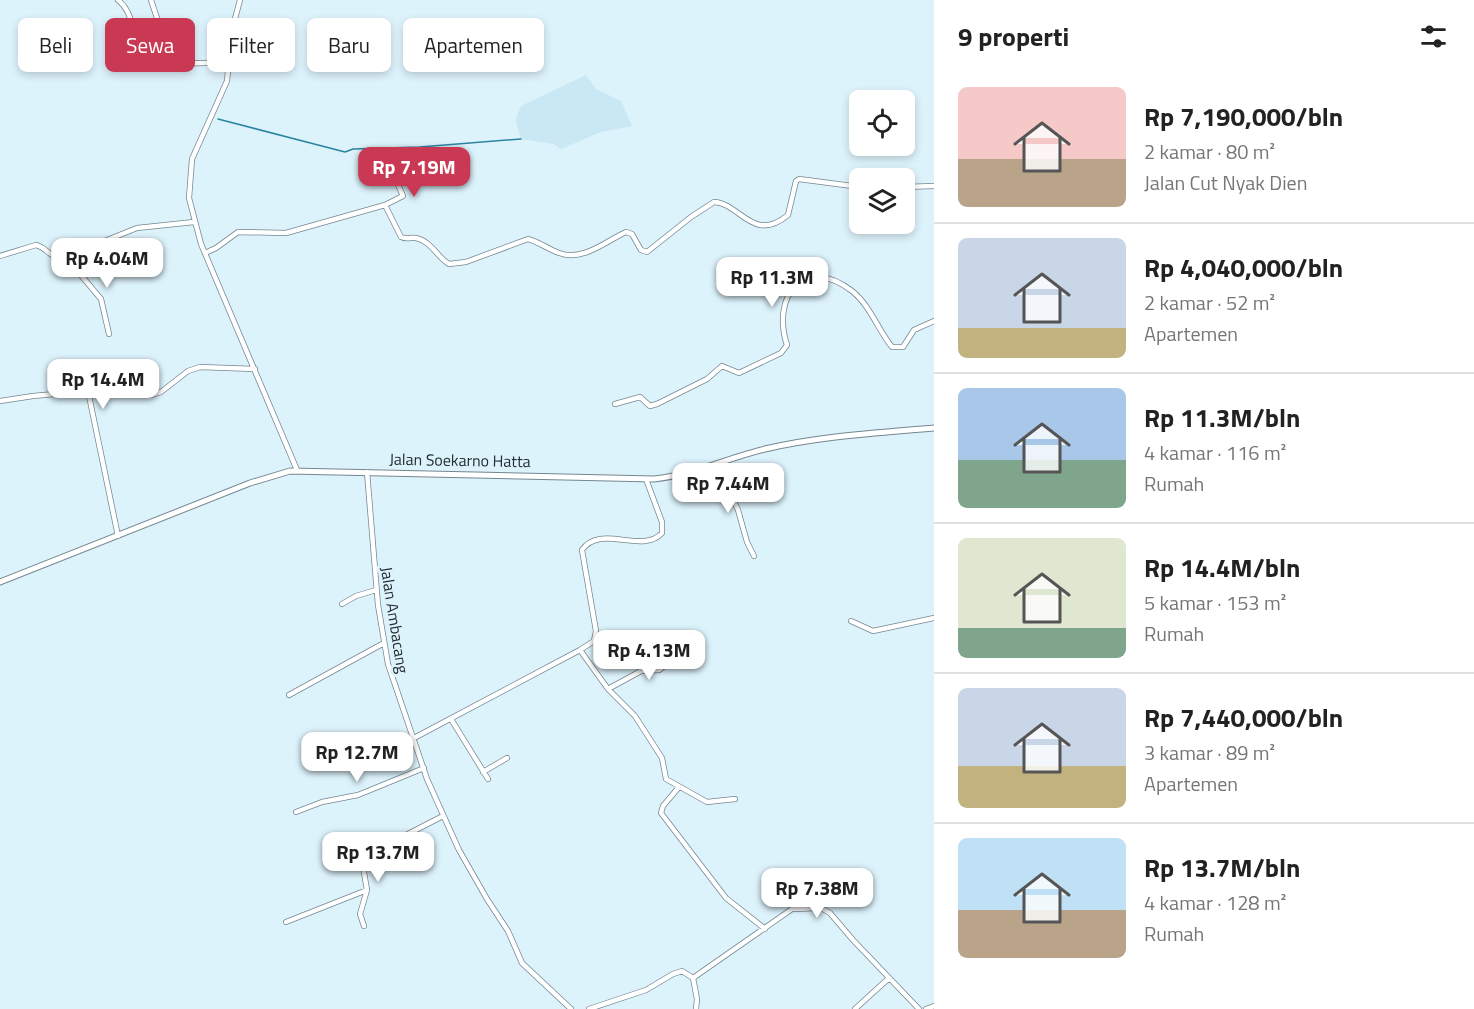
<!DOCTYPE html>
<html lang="id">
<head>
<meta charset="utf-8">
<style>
	:root { --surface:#fff; --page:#f2f2f2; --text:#222; --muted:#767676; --line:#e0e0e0; --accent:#c93953 }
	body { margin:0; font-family:"Titillium Web",sans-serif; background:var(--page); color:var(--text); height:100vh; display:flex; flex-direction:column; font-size:22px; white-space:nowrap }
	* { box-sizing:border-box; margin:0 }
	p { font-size:20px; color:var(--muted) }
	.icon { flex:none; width:33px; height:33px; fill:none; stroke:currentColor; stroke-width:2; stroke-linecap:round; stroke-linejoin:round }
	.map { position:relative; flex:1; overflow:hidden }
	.side { display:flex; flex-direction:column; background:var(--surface); width:540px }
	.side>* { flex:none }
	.hud { position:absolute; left:18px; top:18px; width:570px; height:54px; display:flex; gap:12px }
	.controls { position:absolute; left:849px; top:90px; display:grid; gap:12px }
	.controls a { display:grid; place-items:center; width:66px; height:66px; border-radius:9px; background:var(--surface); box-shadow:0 3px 9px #0003; font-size:30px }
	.price { position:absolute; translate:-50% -51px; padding:0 14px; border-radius:12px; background:#fff; color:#222; font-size:20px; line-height:39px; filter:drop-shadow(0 2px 3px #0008) }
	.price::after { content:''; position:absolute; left:50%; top:36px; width:18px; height:14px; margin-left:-9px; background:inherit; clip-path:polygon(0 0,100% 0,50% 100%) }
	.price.on { background:var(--accent); color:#fff }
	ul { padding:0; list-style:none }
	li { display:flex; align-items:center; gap:18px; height:150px; padding:0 24px }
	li+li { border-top:2px solid var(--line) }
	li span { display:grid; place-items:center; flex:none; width:168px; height:120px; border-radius:9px; color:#555 }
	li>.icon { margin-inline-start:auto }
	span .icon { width:72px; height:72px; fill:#fffc; stroke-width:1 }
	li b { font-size:26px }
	h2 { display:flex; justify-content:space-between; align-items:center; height:72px; padding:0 24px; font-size:26px }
	.pill { padding:0 21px; border-radius:9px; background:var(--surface); box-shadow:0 3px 9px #0003; font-size:21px; line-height:54px }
	.pill.on { background:var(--accent); color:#fff }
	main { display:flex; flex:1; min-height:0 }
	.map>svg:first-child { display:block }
</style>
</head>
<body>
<main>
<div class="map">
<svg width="934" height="1009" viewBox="0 0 934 1009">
	<rect width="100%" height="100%" fill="#ddf3fc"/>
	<path fill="#cae7f4" d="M 586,75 L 596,89 L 621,101 L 632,126 L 601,132 L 561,149 L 554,144 L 521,139 L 516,122 L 517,115 L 521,106 Z"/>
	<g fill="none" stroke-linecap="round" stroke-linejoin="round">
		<path stroke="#2b85a2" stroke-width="1.5" d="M 218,119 L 345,152 L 353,149 L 420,147 L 521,139"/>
		<defs>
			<path id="minor" d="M 118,0 C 131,10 132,27 137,42 C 147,77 200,58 229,64
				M 151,0 L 167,48 L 169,63
				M 240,0 L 232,30 L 227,81 L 192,159 L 189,198 L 201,244 L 297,470
				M 138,46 L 152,27 L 159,22
				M 904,187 L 934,186
				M 385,205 L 403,196 L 393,173
				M 205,253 L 216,248 L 238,232 L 286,233 L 385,205 L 401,237 C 408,240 410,237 416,238 C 431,241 438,258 449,264 L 466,262 L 528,239 C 539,242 548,249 559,253 C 583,262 606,241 626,232 L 632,234 L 641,250 L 647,252 L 691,217 L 714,202 C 740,203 753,244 788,215 L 796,181 L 799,179 L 860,187
				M 71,254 L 80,274 L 101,299 L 109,334
				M 0,256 L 36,245 C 46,247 50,258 62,258 L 137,228 L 194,222
				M 88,391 L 151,395 L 161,392 L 188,371 L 200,367 L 255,369
				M 0,401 L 33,396 L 88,391 L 118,536
				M 615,404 L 640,397 L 650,406 L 657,404 L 707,379 L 722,366 L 739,373 L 781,353 L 787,345 C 771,296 804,254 852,291 C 870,305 878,330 892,347 L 903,347 L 914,330 L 934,321
				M 716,464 L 738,510 L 747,542 L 754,556
				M 367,472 L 378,605 L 388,664 L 427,779 L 459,850 L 487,899 L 508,931 L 522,963 L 571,1009
				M 342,604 L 356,596 L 376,590
				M 851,621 L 873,631 L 934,618
				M 580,650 L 608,689 L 635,716 L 662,758 L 666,779 L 707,802 L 735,799
				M 608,689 L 641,671 L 659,670 L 676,657
				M 289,695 L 384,643
				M 451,719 L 488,779
				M 414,738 L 580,650 L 594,641 L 596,631 L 582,550 C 600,523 642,555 662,533 L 662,522 L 646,479
				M 483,772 L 507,758
				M 679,787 L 663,806 L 661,813 L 726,898 L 765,929
				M 296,812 L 322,802 L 358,795 L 424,768
				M 286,922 L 367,890 L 361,855 L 362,849 L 406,835 L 443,816
				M 364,926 L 360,914 L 367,890
				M 693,978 L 792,909 L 821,908 L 830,913 L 853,940 L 919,1009
				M 589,1009 L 646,990 L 673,974 L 682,971 L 693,978 L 697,999 L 696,1009
				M 855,1009 L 889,978
				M 926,1009 L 934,1006"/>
			<path id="tertiary" d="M 0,582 L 250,483 L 290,471 L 654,479 C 692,475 728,458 765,449 C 821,436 877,433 934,428"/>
		</defs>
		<use href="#minor" stroke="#748790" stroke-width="6"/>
		<use href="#tertiary" stroke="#748790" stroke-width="7"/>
		<use href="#minor" stroke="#fff" stroke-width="4.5"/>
		<use href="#tertiary" stroke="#fff" stroke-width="5"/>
	</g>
	<g text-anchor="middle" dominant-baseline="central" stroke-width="6" stroke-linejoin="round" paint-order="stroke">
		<g font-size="16" fill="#242c2f" stroke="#ddf3fc">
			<text transform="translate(460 460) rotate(1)">Jalan Soekarno Hatta</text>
			<text transform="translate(395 620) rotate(81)">Jalan Ambacang</text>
		</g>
	</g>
</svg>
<div class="controls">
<a><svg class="icon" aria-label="locate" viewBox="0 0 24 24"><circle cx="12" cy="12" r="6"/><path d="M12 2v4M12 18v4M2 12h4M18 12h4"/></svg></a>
<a><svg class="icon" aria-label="layers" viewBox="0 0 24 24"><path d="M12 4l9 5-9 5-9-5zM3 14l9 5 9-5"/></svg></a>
</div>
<b class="price on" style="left:414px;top:198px">Rp 7.19M</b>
<b class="price" style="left:107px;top:289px">Rp 4.04M</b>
<b class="price" style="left:772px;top:308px">Rp 11.3M</b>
<b class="price" style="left:103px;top:410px">Rp 14.4M</b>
<b class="price" style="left:728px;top:514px">Rp 7.44M</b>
<b class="price" style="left:649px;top:681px">Rp 4.13M</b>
<b class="price" style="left:357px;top:783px">Rp 12.7M</b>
<b class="price" style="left:378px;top:883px">Rp 13.7M</b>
<b class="price" style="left:817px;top:919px">Rp 7.38M</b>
<div class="hud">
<a class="pill">Beli</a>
<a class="pill on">Sewa</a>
<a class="pill">Filter</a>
<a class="pill">Baru</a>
<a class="pill">Apartemen</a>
</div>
</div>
<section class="side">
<h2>9 properti<svg class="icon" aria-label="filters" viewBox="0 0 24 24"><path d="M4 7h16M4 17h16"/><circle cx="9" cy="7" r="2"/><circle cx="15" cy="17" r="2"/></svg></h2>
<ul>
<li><span style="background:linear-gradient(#f6c9c9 60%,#b9a48a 0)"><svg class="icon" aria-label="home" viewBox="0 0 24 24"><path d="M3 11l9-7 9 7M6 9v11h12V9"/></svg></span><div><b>Rp 7,190,000/bln</b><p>2 kamar · 80 m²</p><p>Jalan Cut Nyak Dien</p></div></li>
<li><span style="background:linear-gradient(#c9d6e8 75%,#c2b280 0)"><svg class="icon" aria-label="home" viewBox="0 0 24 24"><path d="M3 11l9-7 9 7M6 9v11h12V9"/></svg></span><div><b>Rp 4,040,000/bln</b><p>2 kamar · 52 m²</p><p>Apartemen</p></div></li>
<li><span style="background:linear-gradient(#a9c7e8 60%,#7fa58c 0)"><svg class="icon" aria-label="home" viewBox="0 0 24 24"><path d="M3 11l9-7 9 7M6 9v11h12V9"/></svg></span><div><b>Rp 11.3M/bln</b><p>4 kamar · 116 m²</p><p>Rumah</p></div></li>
<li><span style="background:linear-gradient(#dfe7d0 75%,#7fa58c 0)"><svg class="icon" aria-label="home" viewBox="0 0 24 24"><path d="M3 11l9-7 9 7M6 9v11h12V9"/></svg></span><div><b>Rp 14.4M/bln</b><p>5 kamar · 153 m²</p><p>Rumah</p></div></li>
<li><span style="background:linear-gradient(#c9d6e8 65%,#c2b280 0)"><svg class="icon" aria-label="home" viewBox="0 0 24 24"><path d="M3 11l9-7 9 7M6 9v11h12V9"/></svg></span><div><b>Rp 7,440,000/bln</b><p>3 kamar · 89 m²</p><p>Apartemen</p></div></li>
<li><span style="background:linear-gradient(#bfe0f5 60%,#b9a48a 0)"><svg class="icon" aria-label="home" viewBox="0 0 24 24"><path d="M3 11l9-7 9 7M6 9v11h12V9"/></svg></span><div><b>Rp 13.7M/bln</b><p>4 kamar · 128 m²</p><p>Rumah</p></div></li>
</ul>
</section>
</main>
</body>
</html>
